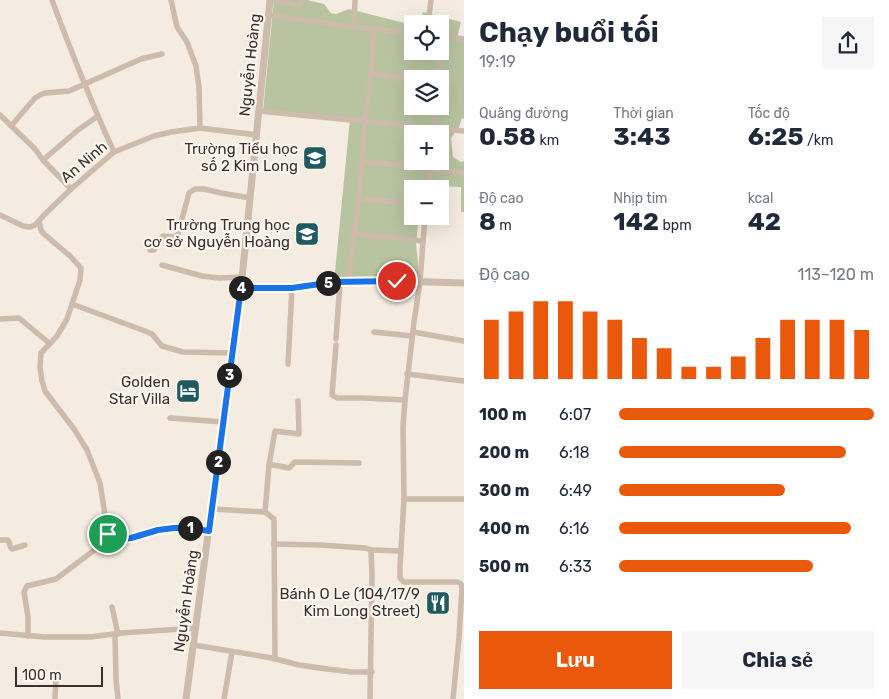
<!DOCTYPE html>
<html lang="vi">
<meta charset="utf-8">
<style>
:root{--surface:#fff;--page:#f6f6f7;--text:#1f2937;--muted:#747a83;--accent:#ea580c}
body{margin:0;font-family:Rubik,sans-serif;background:var(--page);color:var(--text);height:100vh;display:flex;flex-direction:column;font-size:19px;white-space:nowrap}
*{box-sizing:border-box;margin:0}
p{font-size:16px;color:var(--muted)}
.icon{flex:none;width:28px;height:28px;fill:none;stroke:currentColor;stroke-width:2;stroke-linecap:round;stroke-linejoin:round}
.map{position:relative;flex:1;overflow:hidden}
.panel{display:flex;flex-direction:column;background:var(--surface);width:425px}
.panel>*{flex:none}
.fabs{position:absolute;left:404px;top:15px;display:grid;gap:10px}
.fabs a{display:grid;place-items:center;width:45px;height:45px;border-radius:0px;background:var(--surface);box-shadow:0 5px 20px #0002;font-size:25px}
.scale{position:absolute;left:15px;bottom:12px;width:88px;box-sizing:border-box;padding-left:5px;border:2px solid #3b302b;border-top:0;font-size:14px;line-height:18px;white-space:nowrap;color:#3b302b;-webkit-text-stroke:4px #fbf5ee;paint-order:stroke}
.pin{position:absolute;display:grid;place-items:center;width:42px;height:42px;color:#fff;margin:-21px;border:2px solid #fff;border-radius:50%;box-shadow:0 1px 5px #0007}
.km{position:absolute;width:25px;height:25px;margin:-12px;border-radius:50%;background:#222;color:#fff;font-size:14px;line-height:25px;text-align:center}
.round{display:grid;place-items:center;flex:none;width:52px;height:52px;border-radius:0px;background:var(--page)}
.summary{display:flex;align-items:center;justify-content:space-between;height:85px;padding:0 15px}
h1{font-size:28px;font-weight:700;line-height:38px}
.metrics{display:grid;grid-template-columns:repeat(3,1fr);gap:8px;height:85px;padding:5px 15px}
.metrics div{display:grid;align-content:center}
.metrics b{font-size:25px;font-weight:700}
.metrics small{font-size:14px;font-weight:400}
.metrics p{font-size:14px}
.chart{height:140px;padding:10px 15px}
.chart p{display:flex;justify-content:space-between}
.chart svg{width:100%;height:90px;margin-top:5px;stroke:var(--accent);stroke-width:6}
.button{display:flex;gap:10px;margin-top:auto;padding:10px 15px}
.button a{flex:1;height:58px;border-radius:0px;background:var(--accent);color:#fff;font-size:20px;font-weight:700;line-height:58px;text-align:center}
.button a+a{background:var(--page);color:var(--text)}
ul{padding:0 15px;list-style:none;font-size:16px}
li{display:grid;grid-template-columns:80px 60px 1fr;align-items:center;height:38px}
li i{height:12px;border-radius:6px;background:var(--accent)}
main{display:flex;flex:1;min-height:0}
.map>svg:first-child{display:block}
.green{fill:#b8c4a0;fill-rule:evenodd}
.lines{fill:none;stroke-linecap:round;stroke-linejoin:round}
.minor{stroke:#cdbbac;stroke-width:5.5}
.tertiary{stroke:#cdbbac;stroke-width:7}
.route-casing{stroke:#fff;stroke-width:10}
.route{stroke:#1a73e8;stroke-width:6}
.labels{text-anchor:middle;dominant-baseline:central;stroke-width:4.5;stroke-linejoin:round;paint-order:stroke}
.street-label{font-size:15px;fill:#3b302b;stroke:#fbf5ee}
.poi-label{font-size:15px;fill:#3b302b;stroke:#fbf5ee;text-anchor:end}
</style>
<main>
<div class="map">
<svg width="464" height="699" viewBox="0 0 464 699">
<rect width="100%" height="100%" fill="#f4ebe1"/>
<path class="green" d="M 274,0 L 307,0 L 324,4 L 331,13 L 336,14 L 349,9 L 412,25 L 412,51 L 440,51 L 440,24 L 421,24 L 423,12 L 461,22 L 457,38 L 464,41 L 464,119 L 462,118 L 459,127 L 451,138 L 453,157 L 461,162 L 464,161 L 464,212 L 461,212 L 461,187 L 421,185 L 420,189 L 412,189 L 412,216 L 419,216 L 416,244 L 420,282 L 334,282 L 350,119 L 263,111 ZM 412,79 L 440,79 L 440,106 L 412,106 ZM 412,134 L 440,134 L 440,161 L 412,161 Z"/>
<g class="lines">
<g class="minor">
<path d="M 52,0 C 71,51 91,102 114,152"/>
<path d="M 171,0 L 177,27 L 187,42 L 196,66 L 199,87 L 200,128"/>
<path d="M 271,0 L 297,5 L 300,3 L 301,0"/>
<path d="M 269,15 L 354,27 L 412,33"/>
<path d="M 428,24 L 431,0"/>
<path d="M 354,27 L 355,0"/>
<path d="M 441,36 L 464,39"/>
<path d="M 371,74 L 412,79"/>
<path d="M 438,79 L 443,36"/>
<path d="M 259,111 L 464,131"/>
<path d="M 0,115 L 35,149 L 43,160 L 71,189"/>
<path d="M 11,126 L 35,98 L 40,95 L 45,93 L 69,91 L 141,59 L 162,54"/>
<path d="M 433,134 L 436,106"/>
<path d="M 43,160 L 78,130 L 98,116"/>
<path d="M 362,161 L 464,173"/>
<path d="M 428,189 L 431,161"/>
<path d="M 359,198 L 412,204"/>
<path d="M 0,215 L 23,226 L 30,227 L 35,225 L 39,221 L 44,215 L 71,189 L 114,152 L 154,136 L 171,132 L 200,128 L 257,135"/>
<path d="M 425,216 L 420,282 L 414,322 L 405,400 L 403,427 L 404,499 L 400,566 L 400,578 L 404,582 L 458,582 L 461,584 L 462,588 L 459,638 L 453,699"/>
<path d="M 39,221 L 41,230 L 44,234 L 70,256 L 81,268 L 80,280 L 67,319 L 57,336 L 41,353 L 40,367 L 42,381 L 45,391 L 74,429 L 87,450 L 100,483 L 108,534 L 111,540 L 131,538 L 158,530 L 174,528 L 188,528 L 209,531"/>
<path d="M 354,234 L 423,241"/>
<path d="M 150,250 L 154,250 L 163,236 L 175,237 L 178,234 L 189,193 L 195,189 L 204,189 L 221,193 L 250,198"/>
<path d="M 162,265 L 202,276 L 219,278 L 242,277"/>
<path d="M 348,282 L 359,198 L 365,122 L 371,74 L 374,29"/>
<path d="M 72,304 L 145,331 L 152,334 L 162,346 L 183,352 L 232,353"/>
<path d="M 0,319 L 19,318 L 49,343"/>
<path d="M 374,332 L 412,336"/>
<path d="M 413,332 L 464,341"/>
<path d="M 336,339 L 340,282"/>
<path d="M 336,345 L 332,395 L 337,398 L 363,398 L 405,400"/>
<path d="M 288,364 L 292,288"/>
<path d="M 407,374 L 464,381"/>
<path d="M 170,418 L 223,422"/>
<path d="M 269,465 L 275,431 L 299,434 L 298,401"/>
<path d="M 404,499 L 464,499"/>
<path d="M 212,509 L 265,512 L 274,519 L 275,659"/>
<path d="M 265,512 L 269,465 L 273,465 L 289,468 L 295,462 L 359,463"/>
<path d="M 0,540 L 8,540 L 11,548 L 12,549 L 25,545"/>
<path d="M 274,544 L 320,545 L 365,548 L 371,550 L 372,574 L 370,699"/>
<path d="M 371,550 L 401,551"/>
<path d="M 112,607 L 118,634"/>
<path d="M 0,633 L 44,637 L 90,637 L 122,633 L 196,628"/>
<path d="M 115,635 L 116,679 L 118,699"/>
<path d="M 28,636 L 28,617 L 24,592 L 27,586 L 56,579 L 101,545 L 111,540"/>
<path d="M 194,645 L 272,658 L 299,665 L 327,669 L 352,672 L 372,672"/>
<path d="M 55,699 L 56,678"/>
<path d="M 224,699 L 232,652"/>
</g>
<g class="tertiary">
<path d="M 241,288 L 292,288 L 334,282 L 397,281 L 464,283"/>
<path d="M 186,699 L 241,288 L 270,0"/>
</g>
</g>
<g class="lines">
<defs>
<path id="route" d="M 108,534 L 111,540 L 131,538 L 158,530 L 174,528 L 188,528 L 209,531 L 241,288 L 292,288 L 334,282 L 397,281"/>
</defs>
<use href="#route" class="route-casing"/>
<use href="#route" class="route"/>
</g>
<defs>
<symbol id="school-square" viewBox="-11 -11 22 22"><rect x="-9" y="-9" width="18" height="18" rx="4" fill="#1f5a5e" stroke="#fbf5ee"/><path d="M0-5L7-2L0 1L-7-2ZM-4 1L0 2.5L4 1V4Q0 6-4 4Z" fill="#fff"/></symbol>
<symbol id="hotel-square" viewBox="-11 -11 22 22"><rect x="-9" y="-9" width="18" height="18" rx="4" fill="#1f5a5e" stroke="#fbf5ee"/><path d="M-6-4.5h1.5V1H6V5H4.5V3h-9V5H-6ZM-4 0a1.8 1.8 0 1 1 3.6 0ZM.5 0V-2.5h3Q6-2.5 6 0Z" fill="#fff"/></symbol>
<symbol id="restaurant-square" viewBox="-11 -11 22 22"><rect x="-9" y="-9" width="18" height="18" rx="4" fill="#1f5a5e" stroke="#fbf5ee"/><path d="M-5-6h1v4h1v-4h1v4h1v-4h1v5L-1.5 .5V6h-2V.5L-5-1ZM5-6V6H3V1.5H1.5Q1.5-4 5-6Z" fill="#fff"/></symbol>
</defs>
<g fill-rule="evenodd">
<use href="#school-square" x="301" y="144" width="28" height="28"/>
<use href="#school-square" x="293" y="220" width="28" height="28"/>
<use href="#hotel-square" x="174" y="377" width="28" height="28"/>
<use href="#restaurant-square" x="424" y="589" width="28" height="28"/>
</g>
<g class="labels">
<g class="street-label">
<text transform="translate(250 65) rotate(-84)">Nguyễn Hoàng</text>
<text transform="translate(84 162) rotate(-40)">An Ninh</text>
<text transform="translate(186 601) rotate(-82)">Nguyễn Hoàng</text>
</g>
<g class="poi-label">
<text x="298" y="149">Trường Tiểu học<tspan x="298" dy="17">số 2 Kim Long</tspan></text>
<text x="290" y="225">Trường Trung học<tspan x="290" dy="17">cơ sở Nguyễn Hoàng</tspan></text>
<text x="170" y="382">Golden<tspan x="170" dy="17">Star Villa</tspan></text>
<text x="420" y="594">Bánh O Le (104/17/9<tspan x="420" dy="17">Kim Long Street)</tspan></text>
</g>
</g>
</svg>
<div class="fabs">
<a><svg class="icon" aria-label="locate" viewBox="0 0 24 24"><circle cx="12" cy="12" r="6"/><path d="M12 2v4M12 18v4M2 12h4M18 12h4"/></svg></a>
<a><svg class="icon" aria-label="layers" viewBox="0 0 24 24"><path d="M12 4l9 5-9 5-9-5zM3 14l9 5 9-5"/></svg></a>
<a>+</a>
<a>−</a>
</div>
<div class="scale">100 m</div>
<div class="pin" style="left:108px;top:534px;background:#1e9e55"><svg class="icon" aria-label="arrive" viewBox="0 0 24 24"><path d="M6 21V4h12l-3 4 3 4H6"/></svg></div>
<div class="pin" style="left:397px;top:281px;background:#d93025"><svg class="icon" aria-label="check" viewBox="0 0 24 24"><path d="M5 12l5 5 9-10"/></svg></div>
<b class="km" style="left:190px;top:528px">1</b>
<b class="km" style="left:218px;top:462px">2</b>
<b class="km" style="left:229px;top:375px">3</b>
<b class="km" style="left:241px;top:288px">4</b>
<b class="km" style="left:328px;top:283px">5</b>
</div>
<section class="panel">
<div class="summary"><div><h1>Chạy buổi tối</h1><p>19:19</p></div><a class="round"><svg class="icon" aria-label="share" viewBox="0 0 24 24"><path d="M12 15V3M7 8l5-5 5 5M5 13v7h14v-7"/></svg></a></div>
<div class="metrics">
<div><p>Quãng đường</p><b>0.58<small> km</small></b></div>
<div><p>Thời gian</p><b>3:43</b></div>
<div><p>Tốc độ</p><b>6:25<small> /km</small></b></div>
</div>
<div class="metrics">
<div><p>Độ cao</p><b>8<small> m</small></b></div>
<div><p>Nhịp tim</p><b>142<small> bpm</small></b></div>
<div><p>kcal</p><b>42</b></div>
</div>
<div class="chart"><p><span>Độ cao</span>113–120 m</p>
<svg viewBox="0 0 160 44" preserveAspectRatio="none"><path d="M5 44V15M15 44V11M25 44V6M35 44V6M45 44V11M55 44V15M65 44V24M75 44V29M85 44V38M95 44V38M105 44V33M115 44V24M125 44V15M135 44V15M145 44V15M155 44V20"/></svg>
</div>
<ul>
<li><b>100 m</b>6:07<i style="width:100%"></i></li>
<li><b>200 m</b>6:18<i style="width:89%"></i></li>
<li><b>300 m</b>6:49<i style="width:65%"></i></li>
<li><b>400 m</b>6:16<i style="width:91%"></i></li>
<li><b>500 m</b>6:33<i style="width:76%"></i></li>
</ul>
<div class="button"><a>Lưu</a><a>Chia sẻ</a></div>
</section>
</main>
